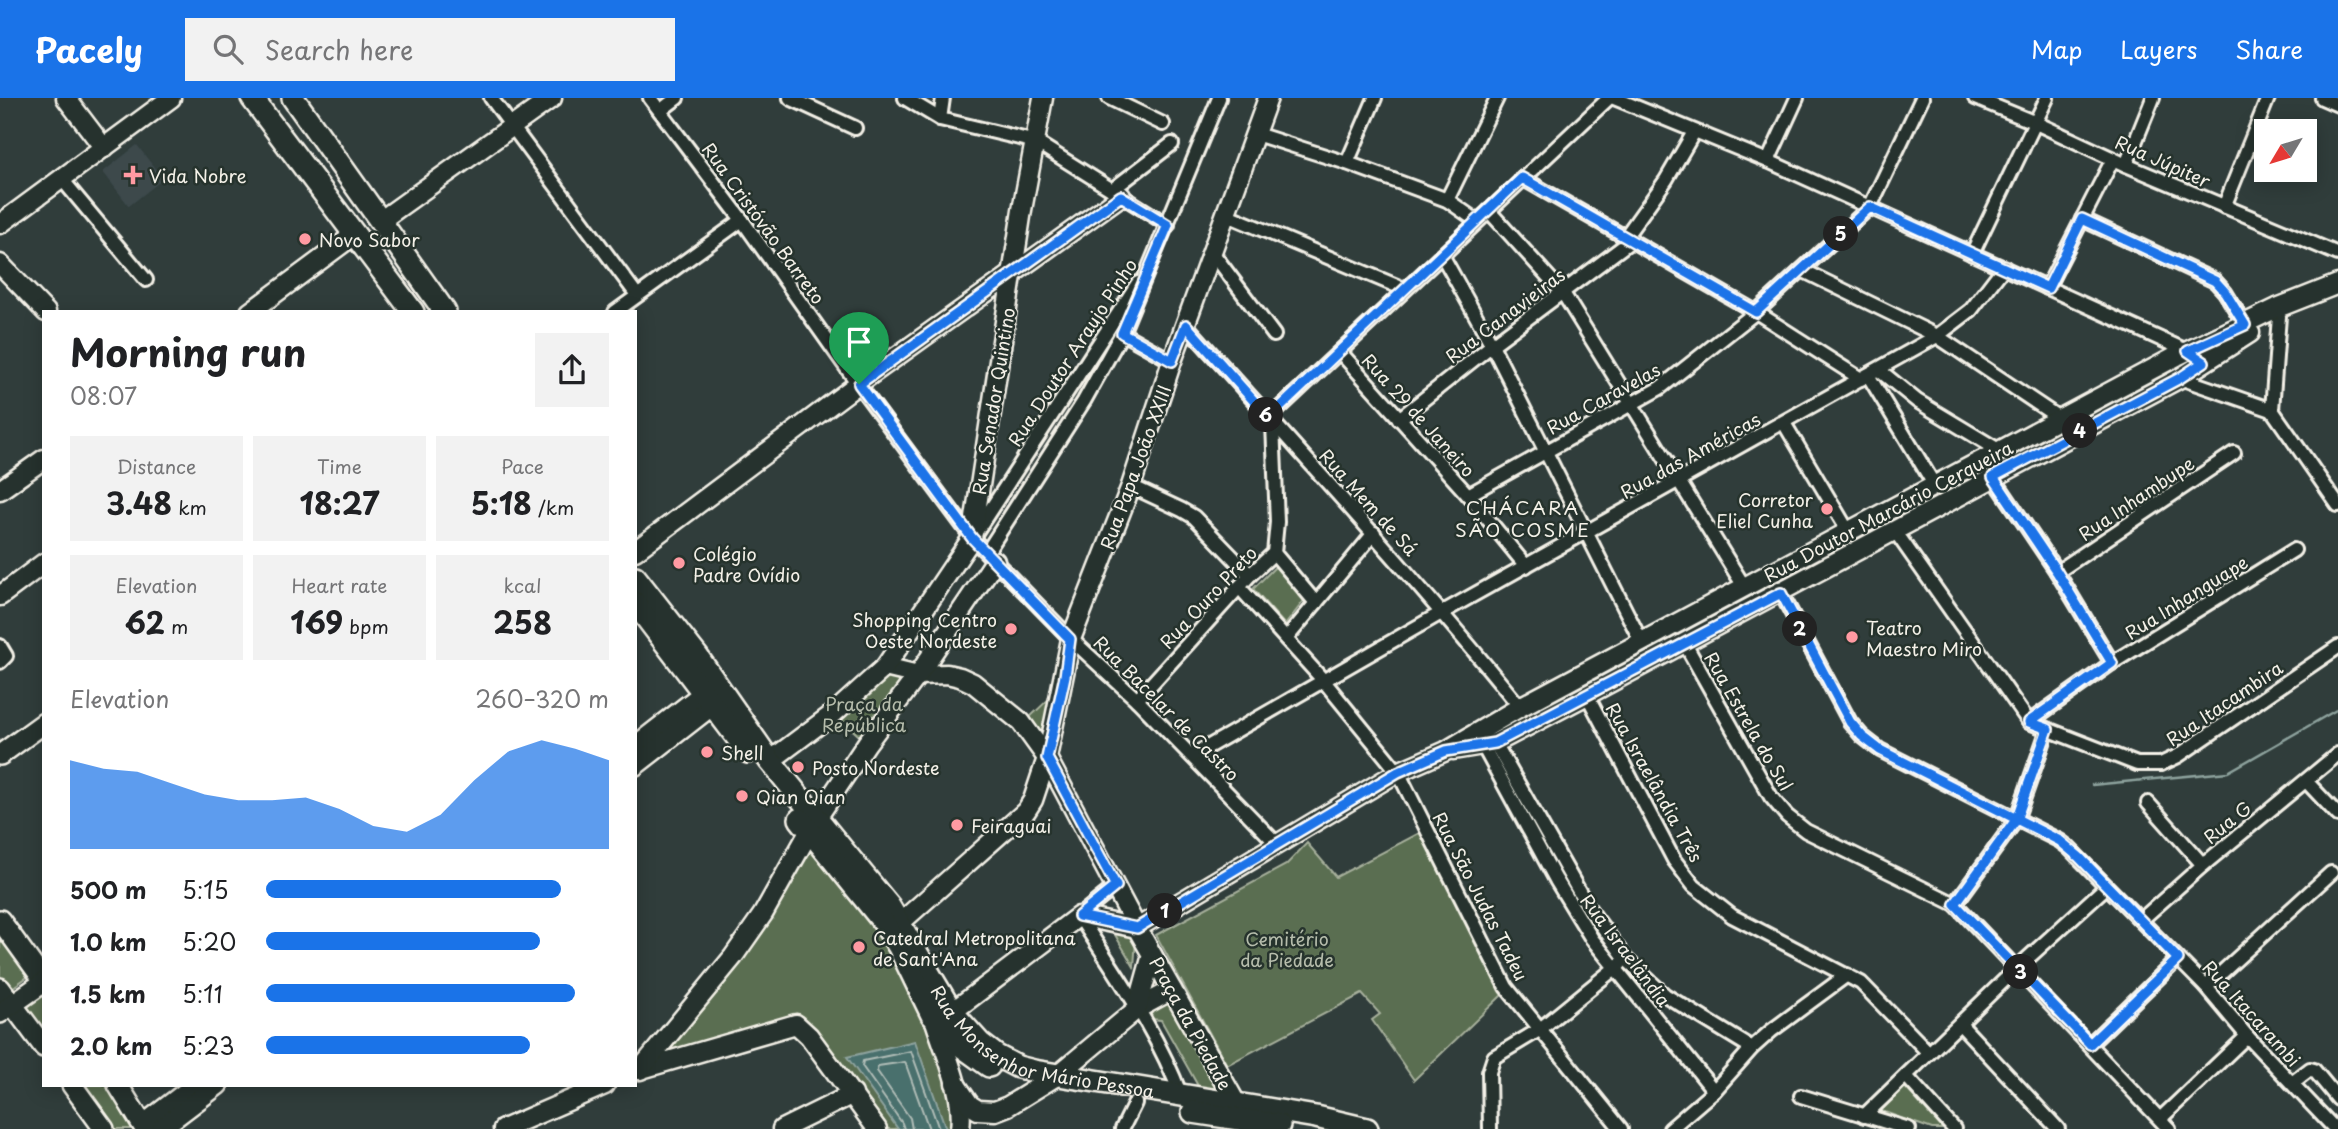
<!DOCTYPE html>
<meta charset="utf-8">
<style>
:root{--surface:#fff;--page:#f2f2f2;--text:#202124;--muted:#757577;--accent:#1a73e8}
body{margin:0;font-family:"Playpen Sans",sans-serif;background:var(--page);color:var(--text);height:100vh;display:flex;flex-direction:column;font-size:26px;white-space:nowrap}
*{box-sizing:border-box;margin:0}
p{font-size:23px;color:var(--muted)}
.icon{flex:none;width:38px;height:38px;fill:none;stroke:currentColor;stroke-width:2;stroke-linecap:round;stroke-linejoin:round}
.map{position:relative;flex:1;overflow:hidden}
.drawer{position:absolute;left:42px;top:212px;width:595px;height:777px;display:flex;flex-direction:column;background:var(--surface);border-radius:0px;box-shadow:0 4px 18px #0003}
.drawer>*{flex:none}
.needle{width:46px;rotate:232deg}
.controls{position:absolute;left:2254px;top:21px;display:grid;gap:14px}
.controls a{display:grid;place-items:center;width:63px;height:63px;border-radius:0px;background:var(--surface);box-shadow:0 4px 18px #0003;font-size:35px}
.pin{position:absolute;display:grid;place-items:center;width:60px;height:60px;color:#fff;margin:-72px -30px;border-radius:50% 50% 50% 0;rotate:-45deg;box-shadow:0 0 7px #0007}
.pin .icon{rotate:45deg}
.km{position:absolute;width:35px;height:35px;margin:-18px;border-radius:50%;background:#222;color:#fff;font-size:19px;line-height:35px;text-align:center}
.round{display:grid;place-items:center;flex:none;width:74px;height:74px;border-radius:0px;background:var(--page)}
.overview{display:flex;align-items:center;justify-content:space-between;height:119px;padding:0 28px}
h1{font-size:38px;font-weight:700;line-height:52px}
.figures{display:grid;grid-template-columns:repeat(3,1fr);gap:10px;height:119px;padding:7px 28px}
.figures div{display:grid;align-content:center;border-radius:0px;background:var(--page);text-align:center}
.figures b{font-size:30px;font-weight:700}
.figures small{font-size:19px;font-weight:400}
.figures p{font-size:19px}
.chart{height:196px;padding:14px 28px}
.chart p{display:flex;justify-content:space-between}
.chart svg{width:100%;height:126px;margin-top:7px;fill:var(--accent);opacity:.7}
ul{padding:0 28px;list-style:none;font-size:23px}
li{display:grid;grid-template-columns:112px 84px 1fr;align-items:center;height:52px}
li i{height:18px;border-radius:9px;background:var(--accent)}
header{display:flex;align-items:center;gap:42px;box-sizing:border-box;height:98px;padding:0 35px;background:var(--accent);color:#fff}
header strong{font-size:33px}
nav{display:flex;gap:38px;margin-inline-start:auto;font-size:24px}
.search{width:490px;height:63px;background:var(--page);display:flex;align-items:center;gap:18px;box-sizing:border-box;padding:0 24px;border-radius:0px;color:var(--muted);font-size:26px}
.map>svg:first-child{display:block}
.built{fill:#3c494c}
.green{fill:#5a6e51;stroke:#a7b09c;stroke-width:2}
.water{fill:#4a6f6d;stroke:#8ea39e;stroke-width:2}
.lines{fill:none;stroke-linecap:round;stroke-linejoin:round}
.shore{stroke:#b0bdb7;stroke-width:2}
.stream{stroke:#8ea39e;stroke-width:2.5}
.street-casing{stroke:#f4f1e8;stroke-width:18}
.secondary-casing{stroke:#f4f1e8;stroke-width:23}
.primary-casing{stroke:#f4f1e8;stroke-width:24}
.highway-casing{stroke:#f4f1e8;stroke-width:26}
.street{stroke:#26332d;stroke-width:12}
.secondary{stroke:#26332d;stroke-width:18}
.primary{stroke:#26332d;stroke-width:19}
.highway{stroke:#26332d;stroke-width:21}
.route-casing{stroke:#fff;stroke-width:14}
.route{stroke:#1a73e8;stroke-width:9}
.poi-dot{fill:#ff9aa2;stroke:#26332d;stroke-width:2.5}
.labels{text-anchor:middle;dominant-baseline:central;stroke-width:5;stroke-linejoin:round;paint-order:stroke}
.street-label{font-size:18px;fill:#f4f1e8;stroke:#26332d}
.poi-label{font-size:18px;fill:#f4f1e8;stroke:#26332d;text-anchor:start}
.park-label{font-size:18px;fill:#b6bdac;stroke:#26332d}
.neighbourhood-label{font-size:19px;letter-spacing:2px;fill:#f4f1e8;stroke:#26332d}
</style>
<header>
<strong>Pacely</strong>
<div class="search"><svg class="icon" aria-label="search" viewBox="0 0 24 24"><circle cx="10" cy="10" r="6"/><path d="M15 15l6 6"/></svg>Search here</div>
<nav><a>Map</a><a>Layers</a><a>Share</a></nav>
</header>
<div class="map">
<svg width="2338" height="1031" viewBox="0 0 2338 1031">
<rect width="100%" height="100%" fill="#303d3b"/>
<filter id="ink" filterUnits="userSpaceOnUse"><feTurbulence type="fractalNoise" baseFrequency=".0143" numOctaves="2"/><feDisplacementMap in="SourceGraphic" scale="14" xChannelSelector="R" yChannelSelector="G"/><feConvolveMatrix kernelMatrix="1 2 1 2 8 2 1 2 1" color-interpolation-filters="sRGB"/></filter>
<g filter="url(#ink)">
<path class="built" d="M 137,47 L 163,81 L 129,108 L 103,74 Z"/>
<g class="green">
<path d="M 1276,468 L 1306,500 L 1285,527 L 1253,491 Z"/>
<path d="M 885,569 L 918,577 L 867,645 L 834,615 Z"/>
<path d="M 1056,594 L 1048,644 L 1028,621 Z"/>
<path d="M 1423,733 L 1503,896 L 1414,982 L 1372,922 L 1380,916 L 1362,896 L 1227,967 L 1156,837 L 1286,767 L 1307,745 L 1336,779 Z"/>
<path d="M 812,744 L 896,849 L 952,986 L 957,1031 L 881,1031 L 801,928 L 640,971 Z"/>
<path d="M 1114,835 L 1136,841 L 1134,869 Z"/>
<path d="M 0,836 L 30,877 L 9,892 L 0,880 Z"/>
<path d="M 44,895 L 44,939 L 23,911 Z"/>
<path d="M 1167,903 L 1192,948 L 1199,948 L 1228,997 L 1202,995 L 1161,922 L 1151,921 L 1147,915 Z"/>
<path d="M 1902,986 L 1943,1031 L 1932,1031 L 1876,1011 Z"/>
<path d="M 79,987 L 111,987 L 137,1031 L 111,1031 Z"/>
</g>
<path class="water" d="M 915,943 L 946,1031 L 898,1031 L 847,959 Z"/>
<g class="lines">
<g class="shore">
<path d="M 904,1031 L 902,1025 L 862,968 L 863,963 L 911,953 L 939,1031"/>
<path d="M 912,1031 L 910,1020 L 877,973 L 878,968 L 905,964 L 929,1031"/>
</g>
<path class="stream" d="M 2092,687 L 2228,674 L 2338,611"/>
<defs>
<g id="street">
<path d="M 491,0 L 637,197"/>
<path d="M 650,0 L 742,122 L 858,286 L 972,440 L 1071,541 L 1137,602 L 1277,746"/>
<path d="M 790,0 L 855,30"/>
<path d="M 905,0 L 940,21 L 1036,44 L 1168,127"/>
<path d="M 1109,0 L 1163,26"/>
<path d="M 1614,0 L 1768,63 L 2189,254"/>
<path d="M 1975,0 L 2036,25 L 2126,67 L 2338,156"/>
<path d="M 2322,0 L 2338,7"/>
<path d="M 660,13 L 677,0"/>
<path d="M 940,21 L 943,0"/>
<path d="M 1256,36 L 1347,65 L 1447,102 L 1477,123"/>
<path d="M 1768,63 L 1797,0"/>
<path d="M 1347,65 L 1375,0"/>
<path d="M 2126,67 L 2153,0"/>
<path d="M 61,80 L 146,182"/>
<path d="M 1522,80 L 1756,214 L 1861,281"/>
<path d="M 1112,92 L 1172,46"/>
<path d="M 1447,102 L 1497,0"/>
<path d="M 2224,109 L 2268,0"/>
<path d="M 1489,113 L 1563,195 L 1745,490"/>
<path d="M 1225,116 L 1404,191"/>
<path d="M 2082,121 L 2215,183 L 2225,194 L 2245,227"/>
<path d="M 1626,138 L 1666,82 L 1694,34"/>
<path d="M 1212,154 L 1274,237"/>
<path d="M 1972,156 L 2047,0"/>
<path d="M 1442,157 L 1492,247 L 1642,545"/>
<path d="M 1802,172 L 1937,238 L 2059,320"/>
<path d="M 2047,190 L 2113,61"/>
<path d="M 615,214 L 742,122"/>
<path d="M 1186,227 C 1299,353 1413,477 1520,609"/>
<path d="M 1122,235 L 1172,263"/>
<path d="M 1340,254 L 1468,397 L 1526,468"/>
<path d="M 1879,272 L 1917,303 L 2000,353"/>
<path d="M 1868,277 L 1935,388"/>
<path d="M 2180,280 L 2272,312 L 2279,218"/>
<path d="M 2272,312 L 2338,407"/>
<path d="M 1269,320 L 1609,0"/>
<path d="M 1399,321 L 1492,247 L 1632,142"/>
<path d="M 1784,325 L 1848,433"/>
<path d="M 1993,379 L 2057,474 L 2112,565"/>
<path d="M 1131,388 L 1182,412 L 1194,419 L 1250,477"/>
<path d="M 1468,397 L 1660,290 L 1756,214 L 1870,109 L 1922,0"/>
<path d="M 1895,433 L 2029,624 L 2137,666 L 2161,666 L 2178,658 L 2338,549"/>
<path d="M 976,434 L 1138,185"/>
<path d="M 987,454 L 1084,303 L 1122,235 L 1219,0"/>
<path d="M 1274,455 L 1316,505"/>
<path d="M 2057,474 L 2234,355"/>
<path d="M 1239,489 L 1323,582 L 1398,674 L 1506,889 L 1621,1031"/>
<path d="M 1781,495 L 1850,624 L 1862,638 L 1880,652 L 2060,743 L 2068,749 L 2206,889 L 2247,938 L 2335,1031"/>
<path d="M 1286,541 L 1374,435"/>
<path d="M 1685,546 L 1771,699 L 1787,718 L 1806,733 L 1955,806 L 2169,1031"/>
<path d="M 0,548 L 6,558 L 0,564"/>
<path d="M 1587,597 L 1674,762 L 1694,788 L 1732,818 L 1861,885 L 1929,955"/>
<path d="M 1137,602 L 1250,477 L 1274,455 L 1277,424 L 1273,326"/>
<path d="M 2029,624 L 2112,565 L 2294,452"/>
<path d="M 1495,645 L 1588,809 L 1626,861 L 1665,897 L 1752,950"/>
<path d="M 1483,648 L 1556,782 L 1592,841 L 1714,993"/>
<path d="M 1192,658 L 1443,514 L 1937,238 L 1971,212 L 2004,169"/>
<path d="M 2306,683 L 2338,717"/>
<path d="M 2148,705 L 2203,767"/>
<path d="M 1116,788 L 1079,818 C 1115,875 1158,934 1181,998"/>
<path d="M 1955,806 L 2016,722 L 2048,631"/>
<path d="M 2141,822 L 2203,767 L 2338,656"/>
<path d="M 2206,889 L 2331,775"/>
<path d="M 1960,926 L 2058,1031"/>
<path d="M 2090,946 L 2178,861"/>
<path d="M 1906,978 L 1954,1031"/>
<path d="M 2292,985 L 2310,971 L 2314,972 L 2338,1001"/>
<path d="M 1801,998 L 1909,1031"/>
<path d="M 1864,1018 L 2017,870 L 2106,789"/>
<path d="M 2160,1021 L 2247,938"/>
<path d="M 1122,1031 L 1135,1005"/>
<path d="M 1490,1031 L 1489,974 L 1494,959 L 1539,932 L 1620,866"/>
<path d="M 1670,1031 L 1714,993 L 1752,950 L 1771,933 L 1847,877"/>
</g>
<g id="secondary">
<path d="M 66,0 L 104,50"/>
<path d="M 380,123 L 552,0"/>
<path d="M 0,126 L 171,0"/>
<path d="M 0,166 L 46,214"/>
<path d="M 250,214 L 354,137"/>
<path d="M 0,392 L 44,361"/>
<path d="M 635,453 L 858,286 L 1121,98"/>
<path d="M 0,498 L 44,465"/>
<path d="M 885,569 L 918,577 L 947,576 L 960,579 L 973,585 L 1021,624 L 1047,660 L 1137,830 L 1236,1005"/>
<path d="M 635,648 L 703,595"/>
<path d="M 1453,652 L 1495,645 L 1587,597 L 2180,280 L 2250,235"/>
<path d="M 770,663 L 834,615 L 885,569 L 972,440 L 1022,112 L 1043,0"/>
<path d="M 635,668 L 712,608"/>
<path d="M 900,825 L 1026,713 L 1033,702 L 1047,660 L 1071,541 L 1131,388 L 1172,263 L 1268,0"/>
<path d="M 1137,911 L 1172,892"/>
<path d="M 952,914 L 1079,818 L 1137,830 L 1398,674 L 1446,653 L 1520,609 L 2177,258 L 2277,210 L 2338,186"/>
<path d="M 934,920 C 944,953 965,995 960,1031"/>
<path d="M 638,972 L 796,926 L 809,938 L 877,1031"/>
<path d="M 640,972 L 733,859 L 763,816 L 817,720 L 867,645 L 918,577 L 995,463"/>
<path d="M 955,985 L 970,1007 L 978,1012 L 995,1013 L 1008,1008 L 1058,977 L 1137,911 L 1152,857"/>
<path d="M 144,1026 L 195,987"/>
<path d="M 160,1031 L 218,987"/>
<path d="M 503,1031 L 605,987"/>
<path d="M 782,1031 L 853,996"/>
</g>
<g id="primary">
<path d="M 0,657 L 44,625"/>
<path d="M 0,822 L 44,883"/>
<path d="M 0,890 L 44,949"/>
<path d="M 0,915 L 44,884"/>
<path d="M 72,987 L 104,1031"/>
<path d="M 118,987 L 145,1031"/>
</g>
<g id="highway">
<path d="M 252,0 L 413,214"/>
<path d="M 293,0 L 445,214"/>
<path id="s1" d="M 635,479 L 697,558 L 770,663 L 889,808 L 952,914 L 980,945 L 997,958 L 1018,969 L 1034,973 L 1316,1019 L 1367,1031"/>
<path d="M 635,505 L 748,654"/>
<path d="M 800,721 L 884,825 L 899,849 L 932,917 L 964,950 L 989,968"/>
<path d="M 1193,1014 L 1279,1027"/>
</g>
</defs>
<use href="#street" class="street-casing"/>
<use href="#secondary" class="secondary-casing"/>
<use href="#primary" class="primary-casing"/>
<use href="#highway" class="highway-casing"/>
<use href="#street" class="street"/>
<use href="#secondary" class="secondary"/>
<use href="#primary" class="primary"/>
<use href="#highway" class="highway"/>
</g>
</g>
<g class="lines" filter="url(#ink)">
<defs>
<path id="route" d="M 859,286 L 972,440 L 1070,541 L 1065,578 L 1047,660 L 1116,788 L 1079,818 L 1137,830 L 1398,674 L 1446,653 L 1495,645 L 1781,495 L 1850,624 L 1862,638 L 1880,652 L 2060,743 L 2079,759 L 2178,861 L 2090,946 L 1955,806 L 2016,722 L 2048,631 L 2029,624 L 2112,565 L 2057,474 L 1993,379 L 2180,280 L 2204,264 L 2188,253 L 2245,227 L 2225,194 L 2215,183 L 2082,121 L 2048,190 L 1870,109 L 1756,214 L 1522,80 L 1269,320 L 1186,227 L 1172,263 L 1122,235 L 1168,127 L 1121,98 L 859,286"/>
</defs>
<use href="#route" class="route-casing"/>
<use href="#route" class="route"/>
</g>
<g class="poi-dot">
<path d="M129.5 66.5h7v7h7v7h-7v7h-7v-7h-7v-7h7z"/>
<circle cx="305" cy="141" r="7"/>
<circle cx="1827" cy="411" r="7"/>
<circle cx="679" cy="465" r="7"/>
<circle cx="1011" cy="531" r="7"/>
<circle cx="1852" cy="539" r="7"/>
<circle cx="707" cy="654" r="7"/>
<circle cx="798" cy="669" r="7"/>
<circle cx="742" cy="698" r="7"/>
<circle cx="957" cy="727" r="7"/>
<circle cx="859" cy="849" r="7"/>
</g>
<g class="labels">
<g class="street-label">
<text transform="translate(2163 63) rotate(24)">Rua Júpiter</text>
<text transform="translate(764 125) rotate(54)">Rua Cristóvão Barreto</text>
<text transform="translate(1505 217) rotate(-37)">Rua Canavieiras</text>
<text transform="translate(1072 254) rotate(-57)">Rua Doutor Araujo Pinho</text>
<text transform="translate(1603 300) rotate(-29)">Rua Caravelas</text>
<text transform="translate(993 303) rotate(-81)">Rua Senador Quintino</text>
<text transform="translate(1419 317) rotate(48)">Rua 29 de Janeiro</text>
<text transform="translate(1690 357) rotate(-29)">Rua das Américas</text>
<text transform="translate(1135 369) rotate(-70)">Rua Papa João XXIII</text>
<text transform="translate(2136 400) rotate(-34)">Rua Inhambupe</text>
<text transform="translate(1369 404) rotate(48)">Rua Mem de Sá</text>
<text transform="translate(1888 413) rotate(-28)">Rua Doutor Marcário Cerqueira</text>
<text transform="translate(1208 499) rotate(-47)">Rua Ouro Preto</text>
<text transform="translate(2186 499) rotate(-32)">Rua Inhanguape</text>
<text transform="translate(2224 605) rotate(-34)">Rua Itacambira</text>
<text transform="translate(1167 610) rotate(45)">Rua Bacelar de Castro</text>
<text transform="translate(1749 623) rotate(60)">Rua Estrela do Sul</text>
<text transform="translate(1655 684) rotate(61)">Rua Israelândia Três</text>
<text transform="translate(2227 724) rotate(-39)">Rua G</text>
<text transform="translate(1481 798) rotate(63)">Rua São Judas Tadeu</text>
<text transform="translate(1626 852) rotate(53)">Rua Israelândia</text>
<text transform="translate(2252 915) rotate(48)">Rua Itacarambi</text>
<text transform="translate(1191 925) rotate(61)">Praça da Piedade</text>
<text stroke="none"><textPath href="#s1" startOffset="637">Rua Monsenhor Mário Pessoa</textPath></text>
</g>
<g class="poi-label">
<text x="149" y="77">Vida Nobre</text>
<text x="319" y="141">Novo Sabor</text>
<text x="1813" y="401" text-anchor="end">Corretor<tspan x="1813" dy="21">Eliel Cunha</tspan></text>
<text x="693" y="455">Colégio<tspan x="693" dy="21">Padre Ovídio</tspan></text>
<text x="997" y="521" text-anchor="end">Shopping Centro<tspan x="997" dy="21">Oeste Nordeste</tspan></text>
<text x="1866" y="529">Teatro<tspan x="1866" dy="21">Maestro Miro</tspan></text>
<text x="721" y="654">Shell</text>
<text x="812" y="669">Posto Nordeste</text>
<text x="756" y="698">Qian Qian</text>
<text x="971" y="727">Feiraguai</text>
<text x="873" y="839">Catedral Metropolitana<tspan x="873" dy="21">de Sant'Ana</tspan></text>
</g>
<g class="park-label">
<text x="864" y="605">Praça da<tspan x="864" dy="21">República</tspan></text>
<text x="1287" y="840">Cemitério<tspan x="1287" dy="21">da Piedade</tspan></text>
</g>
<g class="neighbourhood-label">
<text x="1523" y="409">CHÁCARA<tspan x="1523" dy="22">SÃO COSME</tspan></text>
</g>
</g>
</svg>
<div class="controls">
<a><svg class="needle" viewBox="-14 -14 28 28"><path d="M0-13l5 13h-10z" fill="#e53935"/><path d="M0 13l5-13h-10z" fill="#757577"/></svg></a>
</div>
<div class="pin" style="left:859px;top:286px;background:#1e9e55"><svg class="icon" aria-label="arrive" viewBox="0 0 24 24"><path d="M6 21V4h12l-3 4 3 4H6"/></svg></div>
<b class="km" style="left:1165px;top:813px">1</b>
<b class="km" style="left:1800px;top:531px">2</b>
<b class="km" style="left:2021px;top:874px">3</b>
<b class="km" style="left:2080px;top:333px">4</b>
<b class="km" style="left:1841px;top:136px">5</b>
<b class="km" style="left:1266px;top:317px">6</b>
<section class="drawer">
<div class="overview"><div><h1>Morning run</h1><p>08:07</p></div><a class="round"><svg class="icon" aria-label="share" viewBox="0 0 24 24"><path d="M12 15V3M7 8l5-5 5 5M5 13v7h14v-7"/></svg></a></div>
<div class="figures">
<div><p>Distance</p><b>3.48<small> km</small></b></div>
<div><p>Time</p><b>18:27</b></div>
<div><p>Pace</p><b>5:18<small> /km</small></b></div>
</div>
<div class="figures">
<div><p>Elevation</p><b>62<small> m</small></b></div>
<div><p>Heart rate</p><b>169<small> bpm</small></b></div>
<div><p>kcal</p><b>258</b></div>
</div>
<div class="chart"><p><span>Elevation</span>260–320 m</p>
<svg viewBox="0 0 160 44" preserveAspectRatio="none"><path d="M0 44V13L10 16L20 17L30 21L40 25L50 27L60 27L70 26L80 30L90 36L100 38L110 32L120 20L130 10L140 6L150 9L160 13V44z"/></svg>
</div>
<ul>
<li><b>500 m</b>5:15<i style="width:86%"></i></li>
<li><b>1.0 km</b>5:20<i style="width:80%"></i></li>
<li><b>1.5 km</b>5:11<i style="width:90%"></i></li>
<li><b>2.0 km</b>5:23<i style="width:77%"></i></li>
</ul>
</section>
</div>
